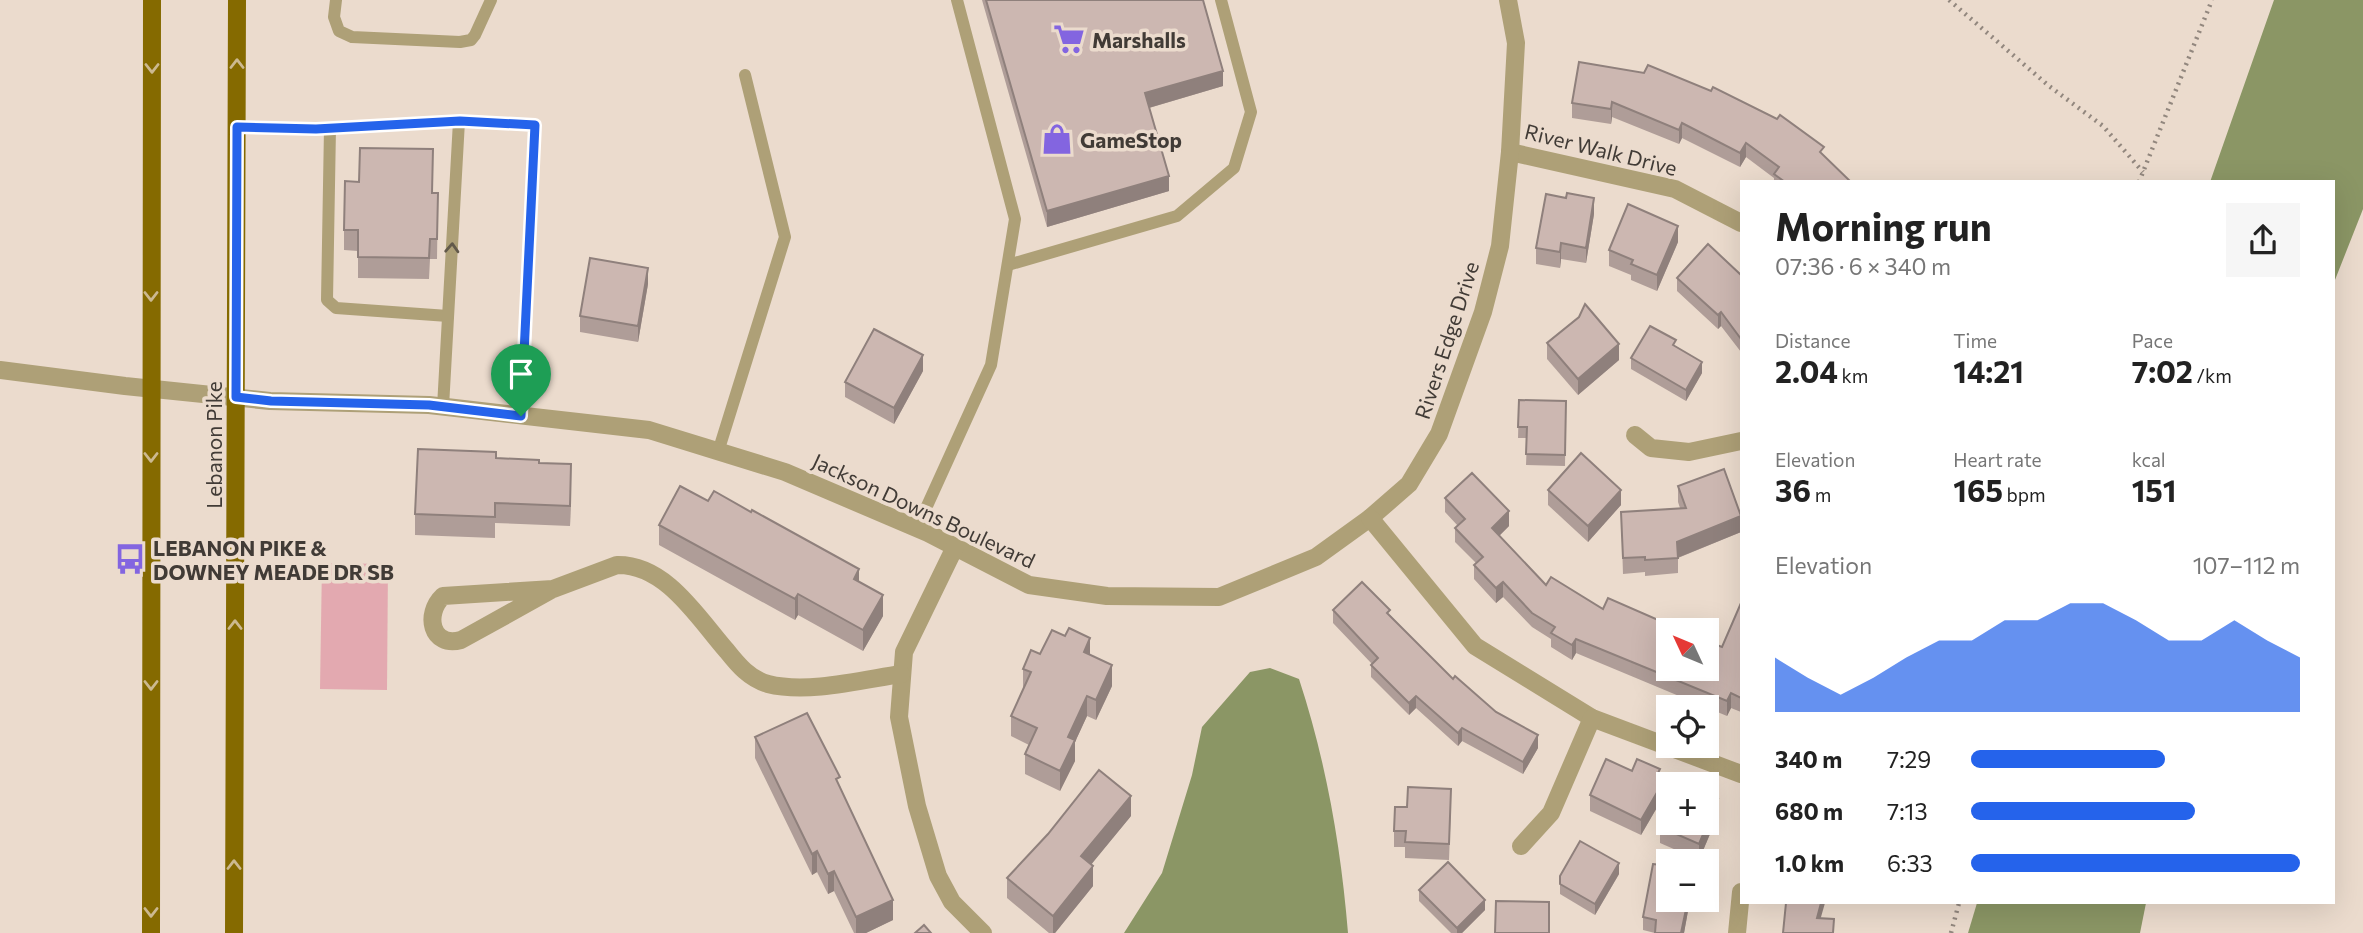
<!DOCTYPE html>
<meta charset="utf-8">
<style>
:root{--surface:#fff;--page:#f6f6f6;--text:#222;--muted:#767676;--accent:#2563eb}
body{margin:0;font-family:Commissioner,sans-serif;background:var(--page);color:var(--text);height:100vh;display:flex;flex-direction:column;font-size:26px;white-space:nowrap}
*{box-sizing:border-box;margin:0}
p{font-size:23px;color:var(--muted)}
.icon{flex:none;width:38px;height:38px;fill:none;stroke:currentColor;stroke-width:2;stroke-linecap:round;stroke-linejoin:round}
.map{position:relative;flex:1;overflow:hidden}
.drawer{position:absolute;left:1740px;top:180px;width:595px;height:724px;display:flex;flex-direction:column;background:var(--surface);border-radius:0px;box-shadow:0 7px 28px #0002}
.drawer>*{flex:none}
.needle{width:46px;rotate:314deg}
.controls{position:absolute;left:1656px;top:618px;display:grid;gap:14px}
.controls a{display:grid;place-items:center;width:63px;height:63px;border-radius:0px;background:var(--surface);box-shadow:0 7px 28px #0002;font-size:35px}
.pin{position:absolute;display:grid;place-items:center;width:60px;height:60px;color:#fff;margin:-72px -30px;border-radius:50% 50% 50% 0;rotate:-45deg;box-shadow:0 0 7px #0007}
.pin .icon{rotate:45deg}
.round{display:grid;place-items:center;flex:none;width:74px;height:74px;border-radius:0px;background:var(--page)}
.overview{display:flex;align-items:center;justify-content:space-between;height:119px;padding:0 35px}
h1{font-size:38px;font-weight:700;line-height:52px}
.stats{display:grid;grid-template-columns:repeat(3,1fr);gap:10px;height:119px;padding:7px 35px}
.stats div{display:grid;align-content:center}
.stats b{font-size:30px;font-weight:700}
.stats small{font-size:19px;font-weight:400}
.stats p{font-size:19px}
.chart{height:196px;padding:14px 35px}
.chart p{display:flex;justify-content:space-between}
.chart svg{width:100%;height:126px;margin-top:7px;fill:var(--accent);opacity:.7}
ul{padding:0 35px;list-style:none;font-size:23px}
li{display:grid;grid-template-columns:112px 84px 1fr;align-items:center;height:52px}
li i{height:18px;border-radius:9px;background:var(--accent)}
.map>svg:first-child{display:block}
.green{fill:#e3a9b0}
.water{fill:#8b9665}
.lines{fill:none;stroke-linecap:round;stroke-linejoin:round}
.path{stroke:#92877e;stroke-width:4.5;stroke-dasharray:2 5;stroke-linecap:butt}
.lane{stroke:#aea077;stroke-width:12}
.street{stroke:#aea077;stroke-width:18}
.primary{stroke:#856a00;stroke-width:18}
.wall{fill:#af9d98}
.shaded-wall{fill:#8f807c}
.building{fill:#ccb7b1;stroke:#8f807c;stroke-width:2}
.oneway{stroke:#ccb990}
.oneway2{stroke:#62594a}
.route-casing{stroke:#fff;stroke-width:14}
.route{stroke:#2563eb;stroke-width:9}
.labels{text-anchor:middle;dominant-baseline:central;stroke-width:7;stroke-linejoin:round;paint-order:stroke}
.poi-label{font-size:21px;font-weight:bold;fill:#413b36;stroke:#ebdbcd;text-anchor:start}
.street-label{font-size:21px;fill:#413b36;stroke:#ebdbcd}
</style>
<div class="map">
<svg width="2363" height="933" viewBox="0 0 2363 933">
<rect width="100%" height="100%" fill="#ebdbcd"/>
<path class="green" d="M 322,563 L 388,564 L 387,690 L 320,689 Z"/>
<g class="water">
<path d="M 2274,0 L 2363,0 L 2363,209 L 2333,285 L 2333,182 L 2210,182 Z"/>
<path d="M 1270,668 L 1299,679 C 1326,761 1341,847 1348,933 L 1124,933 L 1162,873 L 1192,775 L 1202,727 L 1250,672 Z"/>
<path d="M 1977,903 L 2146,903 L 2140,933 L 1968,933 Z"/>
</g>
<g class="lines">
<g class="path">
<path d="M 1949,0 L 2049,86 L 2103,126 L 2143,172"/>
<path d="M 2139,182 L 2212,0"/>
<path d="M 1951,933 L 1959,903"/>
</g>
<g class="lane">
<path d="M 336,0 L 334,17 L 339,31 L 352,37 L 460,42 L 471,40 L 475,35 L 491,0"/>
<path d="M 237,127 L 316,129 L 459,121 L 535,125 L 521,416"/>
<path d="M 330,128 L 327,300 L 336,308 L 448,316"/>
<path d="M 1008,265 L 1177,216 L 1234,168 L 1251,112 L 1221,0"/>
<path d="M 443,407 L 459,121"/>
<path d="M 718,452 L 785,237 L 745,75"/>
<path d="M 917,528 L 991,365 L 1015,219 L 957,0"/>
</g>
<g class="street">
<path d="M 1510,152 L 1675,189 L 1741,223"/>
<path d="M 0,370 L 125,386 L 270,401 L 429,405 L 649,430 L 785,472 L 928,533 L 1029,585 L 1107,596 L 1219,597 L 1316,557 L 1370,518 L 1409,484 L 1439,434 L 1483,312 L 1500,246 L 1510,152 L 1516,43 L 1508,0"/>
<path d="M 1635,435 L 1651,448 L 1689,452 L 1741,441"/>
<path d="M 1370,518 L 1475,646 L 1592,718 L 1741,774"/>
<path d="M 955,547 L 904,652 L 899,717 L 917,806 L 938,876 L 952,902 L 983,933"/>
<path d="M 553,589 L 461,640 C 431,648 424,614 443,596 L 553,589 L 617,565 C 666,564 698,618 727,651 C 738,665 750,679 768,684 C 807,694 862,680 901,674"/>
<path d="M 1521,846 L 1551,813 L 1592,718"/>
<path d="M 1737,933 L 1741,892"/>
</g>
<g class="primary">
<path d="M 151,933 L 152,0"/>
<path d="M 234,933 L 237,0"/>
</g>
</g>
<g class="wall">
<path d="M 982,0 L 1203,0 L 1223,86 L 1149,108 L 1169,191 L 1047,227 Z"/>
<path d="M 1579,62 L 1824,155 L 1851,182 L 1774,182 L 1774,178 L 1746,157 L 1740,167 L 1682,138 L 1679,144 L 1612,117 L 1611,124 L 1572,118 L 1572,103 Z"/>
<path d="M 432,193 L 438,193 L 437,259 L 430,259 L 429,279 L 358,278 L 358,251 L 344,250 L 344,230 Z"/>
<path d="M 1594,214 L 1586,263 L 1561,259 L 1560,268 L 1536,264 L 1536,248 Z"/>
<path d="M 1678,242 L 1657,291 L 1631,280 L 1631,275 L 1609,266 L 1609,250 Z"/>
<path d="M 1741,275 L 1741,352 L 1721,326 L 1718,329 L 1677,291 L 1677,278 Z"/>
<path d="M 648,284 L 638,342 L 580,332 L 580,316 Z"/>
<path d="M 1547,343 L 1619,360 L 1578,395 L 1547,359 Z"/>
<path d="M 1676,346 L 1702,373 L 1686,401 L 1631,369 L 1631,358 Z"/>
<path d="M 923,371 L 894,424 L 845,397 L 845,382 Z"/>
<path d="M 1519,400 L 1566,401 L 1565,466 L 1526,465 L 1527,438 L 1518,438 Z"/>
<path d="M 496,458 L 539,463 L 571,485 L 570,526 L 495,523 L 495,538 L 415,535 L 415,514 Z"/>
<path d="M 1678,486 L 1741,532 L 1678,558 L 1678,573 L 1645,576 L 1645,572 L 1623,574 L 1621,512 L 1680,508 L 1678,502 Z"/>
<path d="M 1548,490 L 1621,505 L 1588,542 L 1548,505 Z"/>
<path d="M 1445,498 L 1509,526 L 1499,536 L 1546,585 L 1603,609 L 1722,647 L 1741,603 L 1741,712 L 1731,708 L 1727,716 L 1576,653 L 1572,660 L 1551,647 L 1551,639 L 1532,627 L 1503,597 L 1496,603 L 1474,579 L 1474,565 L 1476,563 L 1455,542 L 1455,528 L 1458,526 L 1445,512 Z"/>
<path d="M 659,525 L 859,583 L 883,616 L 863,651 L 798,615 L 795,620 L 659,545 Z"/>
<path d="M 1333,610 L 1390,615 L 1453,679 L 1538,748 L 1523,774 L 1462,741 L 1458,746 L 1416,708 L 1409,715 L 1371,677 L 1371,665 L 1372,664 L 1333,623 Z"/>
<path d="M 1040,654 L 1090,655 L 1112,686 L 1096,720 L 1087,716 L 1075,742 L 1075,761 L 1060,791 L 1025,774 L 1025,754 L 1029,745 L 1011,736 L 1011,716 L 1023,689 L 1023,669 Z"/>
<path d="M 755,737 L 840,786 L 893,920 L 866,933 L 854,933 L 834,891 L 828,894 L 817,872 L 812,875 L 755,758 Z"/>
<path d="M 1632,771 L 1660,774 L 1666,792 L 1641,835 L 1590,811 L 1590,795 Z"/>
<path d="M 1451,805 L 1449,860 L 1405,858 L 1405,847 L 1394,847 L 1394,831 L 1407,807 Z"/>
<path d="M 1718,815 L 1699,860 L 1660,843 L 1660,827 Z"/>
<path d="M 1131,816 L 1091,864 L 1093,886 L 1055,933 L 1049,933 L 1007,898 L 1007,878 Z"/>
<path d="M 1619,874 L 1595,915 L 1560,894 L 1560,876 Z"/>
<path d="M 1419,890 L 1485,910 L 1462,933 L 1451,933 L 1419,901 Z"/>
<path d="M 1668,900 L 1696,900 L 1693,912 L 1688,911 L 1684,933 L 1655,933 L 1643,930 L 1643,917 Z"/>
</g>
<g class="shaded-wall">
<path d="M 1223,71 L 1223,86 L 1145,109 L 1145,93 Z"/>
<path d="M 1612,102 L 1612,117 L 1611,124 L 1611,109 Z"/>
<path d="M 1682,123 L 1682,138 L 1679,144 L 1679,130 Z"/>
<path d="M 1746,143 L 1746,157 L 1740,167 L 1740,153 Z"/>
<path d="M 1169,176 L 1169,191 L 1047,227 L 1047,211 Z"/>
<path d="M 1594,198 L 1594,214 L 1586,263 L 1586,248 Z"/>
<path d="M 1678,226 L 1678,242 L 1657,291 L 1657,275 Z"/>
<path d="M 1561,243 L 1561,259 L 1560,268 L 1560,252 Z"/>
<path d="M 648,268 L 648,284 L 638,342 L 638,326 Z"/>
<path d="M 1721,312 L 1721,326 L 1718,329 L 1718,315 Z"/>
<path d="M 1619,344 L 1619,360 L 1578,395 L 1578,379 Z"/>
<path d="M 923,355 L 923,371 L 894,424 L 894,408 Z"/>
<path d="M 1702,362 L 1702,373 L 1686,401 L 1686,390 Z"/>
<path d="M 571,464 L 571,485 L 570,526 L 570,506 Z"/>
<path d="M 1621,490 L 1621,505 L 1588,542 L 1588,526 Z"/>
<path d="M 1509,511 L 1509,526 L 1492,543 L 1492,528 Z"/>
<path d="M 1741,516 L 1741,532 L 1677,558 L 1677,542 Z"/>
<path d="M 859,569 L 859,590 L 854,579 Z"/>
<path d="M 1503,582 L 1503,597 L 1496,603 L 1496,588 Z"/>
<path d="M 798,594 L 798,615 L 795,620 L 795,599 Z"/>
<path d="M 883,595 L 883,616 L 863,651 L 863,630 Z"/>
<path d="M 1090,638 L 1090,659 L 1084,652 Z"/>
<path d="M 1576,639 L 1576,653 L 1572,660 L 1572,645 Z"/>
<path d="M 1112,665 L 1112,686 L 1096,720 L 1096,700 Z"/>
<path d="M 1731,693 L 1731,708 L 1727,716 L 1727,701 Z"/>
<path d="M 1087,696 L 1087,716 L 1075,742 L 1075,761 L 1060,791 L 1060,771 L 1068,737 Z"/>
<path d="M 1416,696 L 1416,708 L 1409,715 L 1409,703 Z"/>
<path d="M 1462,728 L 1462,741 L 1458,746 L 1458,733 Z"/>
<path d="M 1538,735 L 1538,748 L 1523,774 L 1523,762 Z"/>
<path d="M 1666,777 L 1666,792 L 1641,835 L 1641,820 Z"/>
<path d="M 1131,796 L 1131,816 L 1081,877 L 1081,856 Z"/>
<path d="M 1718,799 L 1718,815 L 1699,860 L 1699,844 Z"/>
<path d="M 817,851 L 817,872 L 812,875 L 812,854 Z"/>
<path d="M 1619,863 L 1619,874 L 1595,915 L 1595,904 Z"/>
<path d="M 1093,866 L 1093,886 L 1055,933 L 1053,933 L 1053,916 Z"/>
<path d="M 834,871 L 834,891 L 828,894 L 828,874 Z"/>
<path d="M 893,900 L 893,920 L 866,933 L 856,933 L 856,917 Z"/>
<path d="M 1485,900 L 1485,910 L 1462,933 L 1457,933 L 1457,928 Z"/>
<path d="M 1688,900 L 1688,911 L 1684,933 L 1681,933 Z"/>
<path d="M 1821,903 L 1825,903 L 1817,931 L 1817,918 Z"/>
</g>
<g class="building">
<path d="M 986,0 L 1203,0 L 1223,71 L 1145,93 L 1169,176 L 1047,211 Z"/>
<path d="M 1579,62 L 1644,73 L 1648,65 L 1711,91 L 1713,87 L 1777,119 L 1780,115 L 1824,147 L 1820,152 L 1851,182 L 1785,182 L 1774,174 L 1779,167 L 1746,143 L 1740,153 L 1682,123 L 1679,130 L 1612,102 L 1611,109 L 1572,103 Z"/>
<path d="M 360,148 L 433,149 L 432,193 L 438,193 L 437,239 L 430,239 L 429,258 L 358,257 L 358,230 L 344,230 L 345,181 L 359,182 Z"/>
<path d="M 1567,193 L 1594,198 L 1586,248 L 1561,243 L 1560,252 L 1536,248 L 1546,194 L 1566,198 Z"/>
<path d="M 1628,204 L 1678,226 L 1657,275 L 1631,264 L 1633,260 L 1609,250 Z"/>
<path d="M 1708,244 L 1741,275 L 1741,339 L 1721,312 L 1718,315 L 1677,278 Z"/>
<path d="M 590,258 L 648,268 L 638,326 L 580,316 Z"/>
<path d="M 1585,304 L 1619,344 L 1578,379 L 1547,343 L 1579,317 Z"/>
<path d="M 1650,326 L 1676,340 L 1673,345 L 1702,362 L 1686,390 L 1631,358 Z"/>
<path d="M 874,329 L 923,355 L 894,408 L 845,382 Z"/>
<path d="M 1519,400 L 1566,401 L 1565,455 L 1526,454 L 1527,427 L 1518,427 Z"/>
<path d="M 418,449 L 496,452 L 496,458 L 539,460 L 539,463 L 571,464 L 570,506 L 495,503 L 495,517 L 415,514 Z"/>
<path d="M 1581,453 L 1621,490 L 1588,526 L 1548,490 Z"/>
<path d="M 1724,469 L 1741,516 L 1677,542 L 1678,558 L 1645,560 L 1645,557 L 1623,558 L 1621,512 L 1686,508 L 1678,486 Z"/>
<path d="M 1472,473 L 1509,511 L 1492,528 L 1546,585 L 1551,577 L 1603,609 L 1608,598 L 1681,630 L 1668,630 L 1668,668 L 1706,668 L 1706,641 L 1722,647 L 1741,603 L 1741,698 L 1731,693 L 1727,701 L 1576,639 L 1572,645 L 1551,633 L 1555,627 L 1532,613 L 1503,582 L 1496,588 L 1474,565 L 1483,557 L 1455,528 L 1465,519 L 1445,498 Z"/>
<path d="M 680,486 L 708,501 L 714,491 L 751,512 L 752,510 L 859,569 L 854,579 L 883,595 L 863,630 L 798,594 L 795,599 L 659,525 Z"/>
<path d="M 1362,582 L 1390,610 L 1387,613 L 1453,679 L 1455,676 L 1496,712 L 1538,735 L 1523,762 L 1462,728 L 1458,733 L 1416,696 L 1409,703 L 1371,665 L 1378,658 L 1333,610 Z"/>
<path d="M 1069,628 L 1090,638 L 1084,652 L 1112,665 L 1096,700 L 1087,696 L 1068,737 L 1075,740 L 1060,771 L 1025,754 L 1037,728 L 1011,716 L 1031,672 L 1023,669 L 1031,650 L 1040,654 L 1052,630 L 1065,636 Z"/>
<path d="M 807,713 L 840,777 L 836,779 L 893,900 L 856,917 L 834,871 L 828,874 L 817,851 L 812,854 L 755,737 Z"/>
<path d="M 1606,759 L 1632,771 L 1637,759 L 1660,769 L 1658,773 L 1666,777 L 1641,820 L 1590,795 Z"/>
<path d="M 1099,770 L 1131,796 L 1081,856 L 1093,866 L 1053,916 L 1007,878 L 1048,834 Z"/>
<path d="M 1669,778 L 1683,784 L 1668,784 Z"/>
<path d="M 1668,785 L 1668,822 L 1706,822 L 1706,794 L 1718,799 L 1699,844 L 1660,827 Z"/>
<path d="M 1408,787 L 1451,789 L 1449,844 L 1405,842 L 1406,831 L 1394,831 L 1395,807 L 1407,807 Z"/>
<path d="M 1580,841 L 1619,863 L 1595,904 L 1560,884 L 1560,876 Z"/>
<path d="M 1448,862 L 1485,900 L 1457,928 L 1419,890 Z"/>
<path d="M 1653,864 L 1668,866 L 1668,900 L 1688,900 L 1681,933 L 1655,933 L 1656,920 L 1643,917 Z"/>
<path d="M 1496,901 L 1549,902 L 1549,933 L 1495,933 Z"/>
<path d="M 1786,903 L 1821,903 L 1817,918 L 1834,919 L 1833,933 L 1783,933 Z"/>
<path d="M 924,925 L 931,933 L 915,933 Z"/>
</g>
<defs><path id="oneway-chevron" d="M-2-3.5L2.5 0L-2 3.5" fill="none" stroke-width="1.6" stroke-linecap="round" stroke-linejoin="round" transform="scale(1.75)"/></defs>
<g class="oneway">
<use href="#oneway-chevron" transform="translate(237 64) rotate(-90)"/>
<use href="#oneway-chevron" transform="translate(152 68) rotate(90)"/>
<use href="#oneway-chevron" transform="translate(151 296) rotate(90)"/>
<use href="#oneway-chevron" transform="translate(151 457) rotate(90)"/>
<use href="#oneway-chevron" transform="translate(235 625) rotate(-90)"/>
<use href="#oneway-chevron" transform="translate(151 685) rotate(90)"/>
<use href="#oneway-chevron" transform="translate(234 865) rotate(-90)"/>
<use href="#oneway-chevron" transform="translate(151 912) rotate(90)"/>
</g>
<use class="oneway2" href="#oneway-chevron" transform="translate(452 248) rotate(-87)"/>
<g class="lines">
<defs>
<path id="route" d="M 460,121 L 535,125 L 521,416 L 429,405 L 271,401 L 236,397 L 237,127 L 316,129 Z"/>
</defs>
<use href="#route" class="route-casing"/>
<use href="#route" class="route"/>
</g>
<defs>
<symbol id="supermarket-bare" viewBox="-9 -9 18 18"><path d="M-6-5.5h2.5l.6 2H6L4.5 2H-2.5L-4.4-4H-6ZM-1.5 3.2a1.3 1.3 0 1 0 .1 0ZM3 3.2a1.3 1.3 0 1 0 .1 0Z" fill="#8365e0" stroke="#ebdbcd" stroke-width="2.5" paint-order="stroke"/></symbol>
<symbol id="shop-bare" viewBox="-9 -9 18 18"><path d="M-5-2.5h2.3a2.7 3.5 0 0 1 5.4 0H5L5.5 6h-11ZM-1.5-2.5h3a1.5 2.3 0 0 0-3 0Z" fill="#8365e0" stroke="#ebdbcd" stroke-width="2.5" paint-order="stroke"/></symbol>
<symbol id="bus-bare" viewBox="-9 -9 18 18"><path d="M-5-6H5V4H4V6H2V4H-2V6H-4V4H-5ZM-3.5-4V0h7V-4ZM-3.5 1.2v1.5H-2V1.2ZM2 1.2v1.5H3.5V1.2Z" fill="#8365e0" stroke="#ebdbcd" stroke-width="2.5" paint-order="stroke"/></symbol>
</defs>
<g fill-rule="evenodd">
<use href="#supermarket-bare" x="1047" y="17" width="44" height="44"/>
<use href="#shop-bare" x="1035" y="117" width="44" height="44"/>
<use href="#bus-bare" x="108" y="537" width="44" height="44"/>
</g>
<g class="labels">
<g class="poi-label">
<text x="1092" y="39">Marshalls</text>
<text x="1080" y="139">GameStop</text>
<text x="153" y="547">LEBANON PIKE &amp;<tspan x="153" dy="24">DOWNEY MEADE DR SB</tspan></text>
</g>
<g class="street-label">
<text transform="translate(1601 149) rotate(14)">River Walk Drive</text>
<text transform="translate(1446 340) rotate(-72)">Rivers Edge Drive</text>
<text transform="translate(213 445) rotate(-90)">Lebanon Pike</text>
<text transform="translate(924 510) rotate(25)">Jackson Downs Boulevard</text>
</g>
</g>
</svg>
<div class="controls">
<a><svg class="needle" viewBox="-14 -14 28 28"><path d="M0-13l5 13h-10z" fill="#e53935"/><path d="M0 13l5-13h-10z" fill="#767676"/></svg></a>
<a><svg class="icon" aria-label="locate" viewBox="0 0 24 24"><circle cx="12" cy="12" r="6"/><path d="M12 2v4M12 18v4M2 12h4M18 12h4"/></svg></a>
<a>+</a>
<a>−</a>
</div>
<div class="pin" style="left:521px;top:416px;background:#1e9e55"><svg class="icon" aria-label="arrive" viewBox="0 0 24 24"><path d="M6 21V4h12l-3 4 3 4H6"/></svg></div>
<section class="drawer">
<div class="overview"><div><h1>Morning run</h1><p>07:36 · 6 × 340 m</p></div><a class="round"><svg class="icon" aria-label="share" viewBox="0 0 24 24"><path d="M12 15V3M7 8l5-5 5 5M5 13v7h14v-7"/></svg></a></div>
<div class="stats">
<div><p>Distance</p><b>2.04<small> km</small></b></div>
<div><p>Time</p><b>14:21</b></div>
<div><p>Pace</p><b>7:02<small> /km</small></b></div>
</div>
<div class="stats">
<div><p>Elevation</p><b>36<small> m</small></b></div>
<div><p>Heart rate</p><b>165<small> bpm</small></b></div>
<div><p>kcal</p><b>151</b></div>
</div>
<div class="chart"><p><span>Elevation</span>107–112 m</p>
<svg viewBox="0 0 160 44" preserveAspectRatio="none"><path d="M0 44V25L10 32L20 38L30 32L40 25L50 19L60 19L70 12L80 12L90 6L100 6L110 12L120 19L130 19L140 12L150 19L160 25V44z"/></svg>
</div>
<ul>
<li><b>340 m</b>7:29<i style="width:59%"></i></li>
<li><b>680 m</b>7:13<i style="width:68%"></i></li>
<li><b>1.0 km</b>6:33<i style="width:100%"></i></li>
</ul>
</section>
</div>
